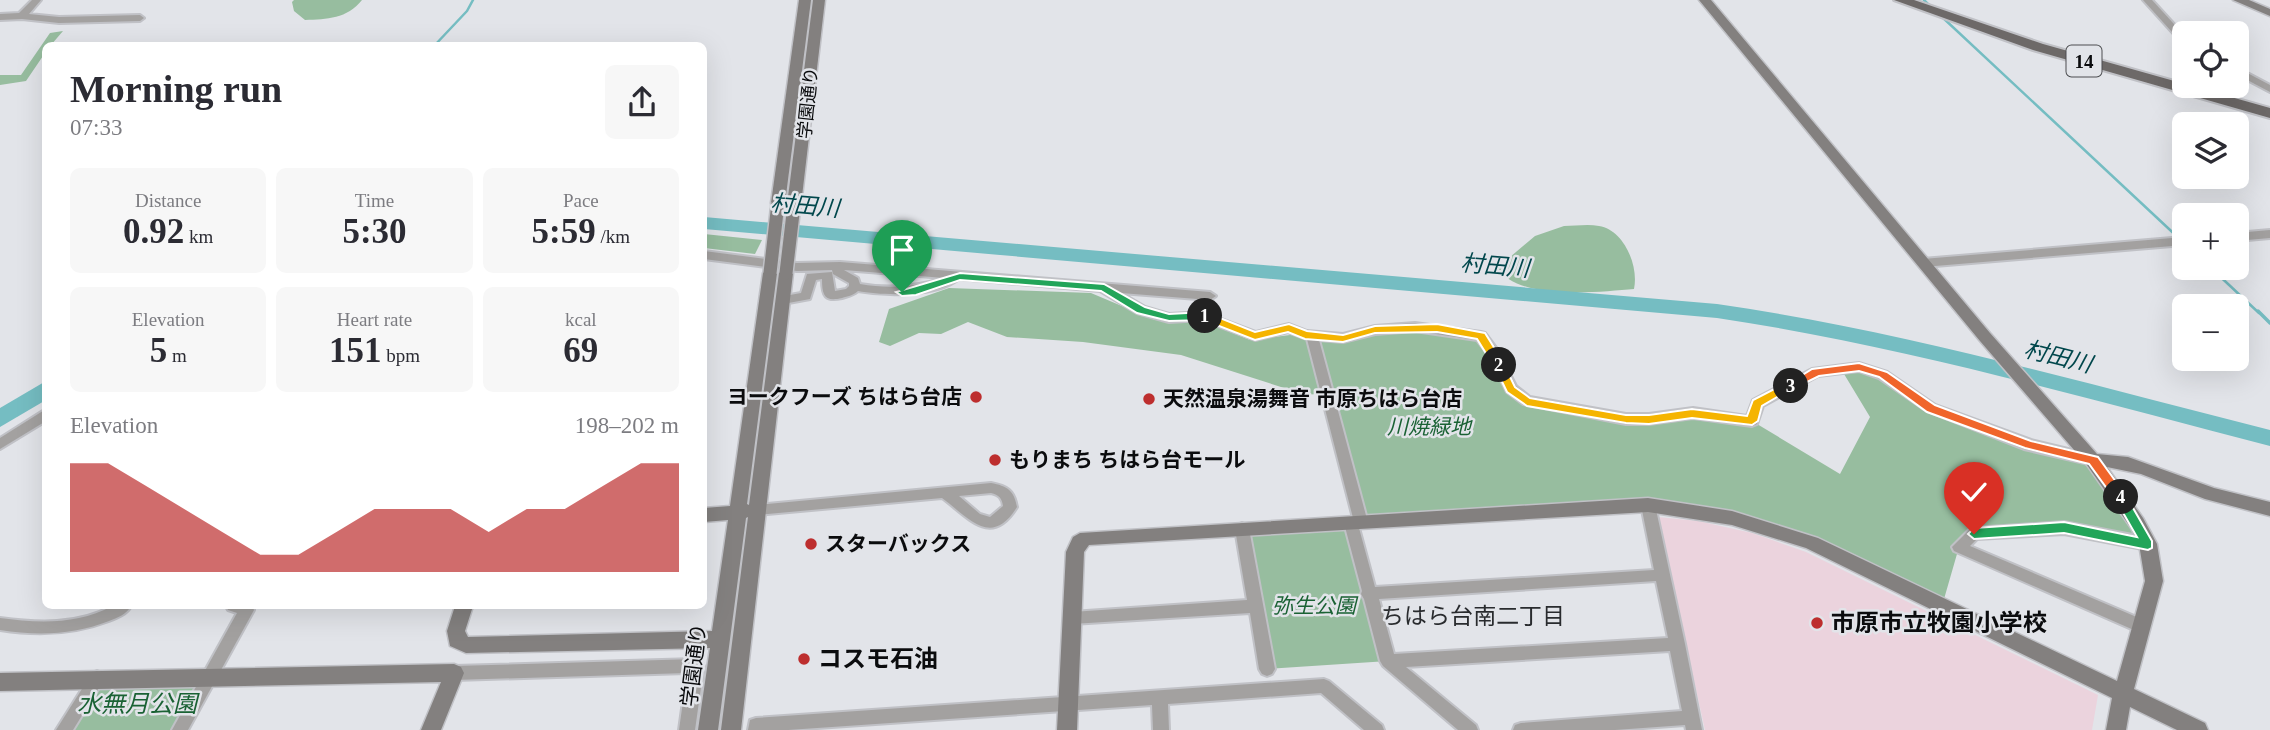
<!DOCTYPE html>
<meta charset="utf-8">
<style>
:root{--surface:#fff;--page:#f7f7f7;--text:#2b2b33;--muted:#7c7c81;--accent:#bd2e2e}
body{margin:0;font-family:"Times New Roman","Noto Sans JP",serif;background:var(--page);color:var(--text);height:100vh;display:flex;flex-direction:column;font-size:26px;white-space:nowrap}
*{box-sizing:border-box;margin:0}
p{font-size:23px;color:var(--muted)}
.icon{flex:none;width:38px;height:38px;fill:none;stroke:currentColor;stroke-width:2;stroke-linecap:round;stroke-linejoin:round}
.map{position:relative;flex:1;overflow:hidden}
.details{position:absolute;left:42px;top:42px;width:665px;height:567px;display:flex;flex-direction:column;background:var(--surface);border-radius:10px;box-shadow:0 7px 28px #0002}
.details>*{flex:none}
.controls{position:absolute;left:2172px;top:21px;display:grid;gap:14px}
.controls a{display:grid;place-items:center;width:77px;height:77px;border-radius:10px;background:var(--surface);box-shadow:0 7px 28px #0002;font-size:35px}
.pin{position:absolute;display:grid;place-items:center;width:60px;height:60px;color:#fff;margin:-72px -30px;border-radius:50% 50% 50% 0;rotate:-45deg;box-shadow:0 0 7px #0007}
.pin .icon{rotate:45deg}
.km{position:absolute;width:35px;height:35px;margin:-18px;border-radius:50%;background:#222;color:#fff;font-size:19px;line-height:35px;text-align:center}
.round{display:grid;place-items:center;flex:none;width:74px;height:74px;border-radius:10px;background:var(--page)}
.summary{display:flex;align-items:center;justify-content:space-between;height:119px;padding:0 28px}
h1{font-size:38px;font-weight:800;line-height:52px}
.stats{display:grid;grid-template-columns:repeat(3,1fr);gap:10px;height:119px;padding:7px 28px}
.stats div{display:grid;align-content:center;border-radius:10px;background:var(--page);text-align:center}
.stats b{font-size:35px;font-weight:800}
.stats small{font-size:19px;font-weight:400}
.stats p{font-size:19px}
.chart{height:196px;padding:14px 28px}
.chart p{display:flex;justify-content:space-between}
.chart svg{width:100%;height:126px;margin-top:7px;fill:var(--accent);opacity:.7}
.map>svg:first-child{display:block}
.education{fill:#ebd3dd}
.green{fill:#97bd9f}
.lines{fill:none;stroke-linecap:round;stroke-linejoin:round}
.stream-far1{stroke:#75bdc2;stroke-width:2.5}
.stream{stroke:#75bdc2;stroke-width:3.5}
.river{fill:#75bdc2;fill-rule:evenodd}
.street-casing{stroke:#c0c1c6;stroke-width:4}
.secondary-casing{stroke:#c0c1c6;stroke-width:3}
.primary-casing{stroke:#c0c1c6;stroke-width:4}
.street{fill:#a3a1a0;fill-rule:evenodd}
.secondary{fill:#83807f;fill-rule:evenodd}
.primary{fill:#6d6968;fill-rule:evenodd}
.secondary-bridge-casing{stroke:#c0c1c6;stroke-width:16;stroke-linecap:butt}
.secondary-bridge{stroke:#83807f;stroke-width:13}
.split-1{fill:#22a559;stroke:#fff;stroke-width:2}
.split-2{fill:#f5b400;stroke:#fff;stroke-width:2}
.split-3{fill:#f5b400;stroke:#fff;stroke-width:2}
.split-4{fill:#f0652b;stroke:#fff;stroke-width:2}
.split-5{fill:#22a559;stroke:#fff;stroke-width:2}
.poi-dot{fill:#bd2e2e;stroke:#e2e4e9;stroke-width:2.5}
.labels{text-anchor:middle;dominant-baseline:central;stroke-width:5;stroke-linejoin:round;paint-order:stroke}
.far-street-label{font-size:18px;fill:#0b0c0e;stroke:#e2e4e9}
.shield{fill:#e2e4e9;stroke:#4c4d50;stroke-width:2}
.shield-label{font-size:19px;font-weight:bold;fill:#0b0c0e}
.poi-label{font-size:21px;font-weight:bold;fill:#0b0c0e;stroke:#e2e4e9;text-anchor:start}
.park-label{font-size:21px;font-style:italic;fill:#1a6234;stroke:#e2e4e9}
.street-label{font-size:21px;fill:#0b0c0e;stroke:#e2e4e9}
.water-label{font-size:23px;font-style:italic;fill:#01474c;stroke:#e2e4e9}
.neighbourhood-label{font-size:23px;fill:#292b2e;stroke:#e2e4e9}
.near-poi-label{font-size:24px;font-weight:bold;fill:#0b0c0e;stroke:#e2e4e9;text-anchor:start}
.near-park-label{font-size:24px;font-style:italic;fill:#1a6234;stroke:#e2e4e9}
</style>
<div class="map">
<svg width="2270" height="730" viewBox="0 0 2270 730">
<rect width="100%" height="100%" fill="#e2e4e9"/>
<path class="education" d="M 1658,517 L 1698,521 L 1752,533 L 1806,552 L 2098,695 L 2092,730 L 1705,730 Z"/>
<g class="green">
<path d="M 294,0 L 362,0 C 347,19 327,19 305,20 L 294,11 L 292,2 Z"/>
<path d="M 63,31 L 51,45 L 46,46 L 45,53 L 26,81 L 0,85 L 0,75 L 21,75 L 50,33 Z"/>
<path d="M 1564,226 C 1575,226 1588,224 1599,226 C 1624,230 1639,266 1634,289 C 1598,292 1519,301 1497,268 L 1535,236 Z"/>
<path d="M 704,234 L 762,240 L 755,254 L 704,248 Z"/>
<path d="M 949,288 L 1091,293 L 1155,320 L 1203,321 L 1250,340 L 1290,335 L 1343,338 L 1375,330 L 1437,328 L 1481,336 L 1511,389 L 1527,401 L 1626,419 L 1693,413 L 1752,421 L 1840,474 L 1870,417 L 1841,369 L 1859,367 L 1883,375 L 1931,408 L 2093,460 L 2148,544 L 2064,528 L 1974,534 L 1959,547 L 1942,606 L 1798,537 L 1648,505 L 1361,523 L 1326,393 L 1306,395 L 1181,355 L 1083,342 L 1007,337 L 968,322 L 941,334 L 919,333 L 890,346 L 879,342 L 889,309 Z"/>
<path d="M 1351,523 L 1388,661 L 1267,669 L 1242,529 Z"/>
<path d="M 209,676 L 180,730 L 65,730 L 97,678 Z"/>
</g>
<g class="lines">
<g class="stream-far1">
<path d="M 1924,0 L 1932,8"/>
<path d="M 1941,16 L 2184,243"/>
<path d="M 434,46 L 467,11 L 473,0"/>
<path d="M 2211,268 L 2259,313"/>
</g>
<path class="stream" d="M 2258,311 L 2270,323"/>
<g class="river">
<path d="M 704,217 L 1717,304 C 1904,331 2087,384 2270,430 L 2270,446 C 2087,399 1904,346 1717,318 L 704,229 Z"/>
<path d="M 46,381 L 46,400 L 0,427 L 0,408 Z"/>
</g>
<defs>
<g id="street">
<path d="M 32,0 L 41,0 L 29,14 L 59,17 L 140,15 L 144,18 L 140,21 L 59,23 L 22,19 L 0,20 L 0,14 L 19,13 Z"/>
<path d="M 2143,0 L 2152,0 L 2184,35 L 2184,43 L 2181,42 Z"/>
<path d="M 2236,67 L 2270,85 L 2270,92 L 2236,74 Z"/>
<path d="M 2270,230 L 2270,238 L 2236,241 L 2236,233 Z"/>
<path d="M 2184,237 L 2184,245 L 1923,267 L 1917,263 L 1923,259 Z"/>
<path d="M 704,251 L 797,263 L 840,262 L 1210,292 L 1216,296 L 1210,300 L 1121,293 L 1145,307 L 1169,314 L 1203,312 L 1256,332 L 1289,324 L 1307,331 L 1343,334 L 1375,326 L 1415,323 L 1481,332 L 1485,333 L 1497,349 L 1516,386 L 1530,397 L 1626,414 L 1649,414 L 1693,408 L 1747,416 L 1753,400 L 1812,369 L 1859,363 L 1887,372 L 1935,405 L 2031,440 L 2093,455 L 2098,456 L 2100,460 L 2098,464 L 2093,465 L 2024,449 L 1927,411 L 1879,378 L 1859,371 L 1818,376 L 1763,406 L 1757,424 L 1752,426 L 1693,418 L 1649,424 L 1626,424 L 1523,404 L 1507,392 L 1488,354 L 1477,340 L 1415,331 L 1375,334 L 1343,342 L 1319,340 L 1368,523 L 1366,527 L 1359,528 L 1375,587 L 1654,570 L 1641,505 L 1643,501 L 1648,500 L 1653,501 L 1655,505 L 1685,644 L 1702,730 L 1686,730 L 1685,725 L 1615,730 L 1513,730 L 1515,725 L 1521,723 L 1682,711 L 1670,651 L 1406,667 L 1476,725 L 1478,730 L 1458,730 L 1383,666 L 1380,661 L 1364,599 L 1361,594 L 1362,591 L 1344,523 L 1346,519 L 1353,518 L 1307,339 L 1288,332 L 1255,340 L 1202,320 L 1169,322 L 1137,313 L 1100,291 L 959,279 C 936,297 886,296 858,291 C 852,296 848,296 842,298 C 825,302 822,296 822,279 L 816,280 L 810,299 L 783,304 L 779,303 L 777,300 L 779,297 L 801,293 L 807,274 L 832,272 L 835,291 L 846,289 L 849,286 L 849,283 L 833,274 L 832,270 L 797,271 L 704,259 ZM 844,270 L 944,278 C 916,287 889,289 860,284 L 858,278 ZM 1656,581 L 1668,638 L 1394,654 L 1379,599 Z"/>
<path d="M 46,409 L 46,421 L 0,449 L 0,438 Z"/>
<path d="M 991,483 C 1007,486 1014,490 1017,507 C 991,549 968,517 942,498 L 757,515 L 752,514 L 750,510 L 752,506 L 757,505 ZM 991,493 C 999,495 1002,498 1003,506 L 990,517 L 980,514 L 959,496 Z"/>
<path d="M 2064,522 L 2148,538 L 2153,540 L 2155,544 L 2153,548 L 2148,550 L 2064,534 L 1977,539 L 1970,546 L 2146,621 L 2148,626 L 2146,631 L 2141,632 L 2136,631 L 1954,551 L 1952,547 L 1969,530 L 1974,528 Z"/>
<path d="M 1242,523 L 1247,525 L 1249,529 L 1275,669 L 1272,674 L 1267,676 L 1262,674 L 1259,669 L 1250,613 L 1072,624 L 1067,622 L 1065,618 L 1067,614 L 1072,612 L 1247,600 L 1235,529 L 1237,525 Z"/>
<path d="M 112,606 L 131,606 C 127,614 117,618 109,621 C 73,635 38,636 0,630 L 0,618 C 37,623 78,625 112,606 Z"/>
<path d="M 226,606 L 252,606 L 254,610 L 188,730 L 172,730 L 237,613 L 228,610 Z"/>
<path d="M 696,659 L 701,661 L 704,666 L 695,730 L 679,730 L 687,673 L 454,680 L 449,678 L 446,673 L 449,668 L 454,666 Z"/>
<path d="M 97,671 L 102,673 L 105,678 L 73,730 L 56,730 L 92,673 Z"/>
<path d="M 1324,679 L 1329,681 L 1382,725 L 1384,730 L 1364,730 L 1321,693 L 1168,704 L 1169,730 L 1153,730 L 1152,705 L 788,730 L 748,730 L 750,720 L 756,718 Z"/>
</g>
<g id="secondary">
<path d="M 799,0 L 811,0 L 785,203 L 778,207 L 771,203 Z"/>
<path d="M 813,0 L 825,0 L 801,205 L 794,209 L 787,205 Z"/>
<path d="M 1699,0 L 1711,0 L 1990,333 L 2097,454 L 2128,457 L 2214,488 L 2270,502 L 2270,516 L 2205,499 L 2141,474 L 2107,467 L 2143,518 L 2157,544 L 2163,581 L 2134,689 L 2205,723 L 2208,730 L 2177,730 L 2130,707 L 2126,730 L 2106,730 L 2112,698 L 1806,548 L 1732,525 L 1648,512 L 1089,545 L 1084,552 L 1077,730 L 1057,730 L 1066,552 L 1073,537 L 1080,533 L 1648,498 L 1732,511 L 1818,538 L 2117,681 L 2145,581 L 2139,544 L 2131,528 L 2087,465 L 1980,341 Z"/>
<path d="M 2233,0 L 2249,0 L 2270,9 L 2270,16 Z"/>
<path d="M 770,268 L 777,273 L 747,504 L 749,505 L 779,273 L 786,268 L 793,273 L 741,730 L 721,730 L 748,517 L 746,518 L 718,730 L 698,730 L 710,648 L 466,653 L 450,646 L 447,631 L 455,606 L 473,606 L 465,631 L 468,637 L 712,631 L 728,520 L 704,522 L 704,508 L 730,506 L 763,273 Z"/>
<path d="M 454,664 L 461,667 L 464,673 L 441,730 L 421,730 L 441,682 L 0,691 L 0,673 Z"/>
</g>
<path id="primary" d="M 1894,0 L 1914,0 L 2043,44 L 2270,108 L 2270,118 L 2033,50 Z"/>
</defs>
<use href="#street" class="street-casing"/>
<use href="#secondary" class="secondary-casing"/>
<use href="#primary" class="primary-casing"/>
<use href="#street" class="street"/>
<use href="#secondary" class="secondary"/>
<use href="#primary" class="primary"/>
<defs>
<g id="secondary-bridge">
<path d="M 770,273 L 778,203"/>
<path d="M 786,273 L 794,205"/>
</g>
</defs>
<use href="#secondary-bridge" class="secondary-bridge-casing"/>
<use href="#secondary-bridge" class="secondary-bridge"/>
</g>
<path class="split-1" d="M 960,273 L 1104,284 L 1145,307 L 1169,314 L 1205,312 L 1210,316 L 1205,320 L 1169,321 L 1137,313 L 1101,291 L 960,280 L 916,295 L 902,296 L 896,292 Z"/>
<path class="split-2" d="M 1205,312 L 1255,332 L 1289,324 L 1307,331 L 1343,335 L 1375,326 L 1437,324 L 1485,333 L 1505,365 L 1499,369 L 1495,368 L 1477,339 L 1437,332 L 1375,333 L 1343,342 L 1305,339 L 1288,332 L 1255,340 L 1201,319 L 1199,316 Z"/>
<path class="split-3" d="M 1499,361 L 1503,362 L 1515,387 L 1530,398 L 1626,415 L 1649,415 L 1692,409 L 1747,416 L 1753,400 L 1786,383 L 1795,383 L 1796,386 L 1762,406 L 1758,421 L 1752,425 L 1692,418 L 1649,424 L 1626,423 L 1527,406 L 1507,392 L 1494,365 Z"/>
<path class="split-4" d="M 1859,363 L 1887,372 L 1935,405 L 2031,441 L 2098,457 L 2127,497 L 2121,502 L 2116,501 L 2089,464 L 2025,448 L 1927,412 L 1879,377 L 1859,371 L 1819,376 L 1791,390 L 1785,386 L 1812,369 Z"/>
<path class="split-5" d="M 2121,492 L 2125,494 L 2152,541 L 2152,548 L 2148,550 L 2064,533 L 1974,539 L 1968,534 L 1974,528 L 2064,522 L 2137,537 L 2114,497 Z"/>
<g class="poi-dot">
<circle cx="976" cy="397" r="7"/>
<circle cx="1149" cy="399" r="7"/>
<circle cx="995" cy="460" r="7"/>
<circle cx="811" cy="544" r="7"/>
<circle cx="1817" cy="623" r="7"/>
<circle cx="804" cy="659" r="7"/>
</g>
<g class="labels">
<g class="far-street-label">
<text transform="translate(808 103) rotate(-84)">学園通り</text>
</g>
<rect class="shield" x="2066.5" y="45.5" width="35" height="31" rx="5"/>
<g class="shield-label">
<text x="2084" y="61">14</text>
</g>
<g class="poi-label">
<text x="962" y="397" text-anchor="end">ヨークフーズ ちはら台店</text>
<text x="1163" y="399">天然温泉湯舞音 市原ちはら台店</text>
<text x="1009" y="460">もりまち ちはら台モール</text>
<text x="825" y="544">スターバックス</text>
</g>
<g class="park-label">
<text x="1429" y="427">川焼緑地</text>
<text x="1314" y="606">弥生公園</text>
</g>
<g class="street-label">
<text transform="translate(694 665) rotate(-83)">学園通り</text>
</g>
<g class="water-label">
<text transform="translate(805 206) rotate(5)">村田川</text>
<text transform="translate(1495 266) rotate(5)">村田川</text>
<text transform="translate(2058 357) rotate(14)">村田川</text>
</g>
<g class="neighbourhood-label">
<text x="1473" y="616">ちはら台南二丁目</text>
</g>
<g class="near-poi-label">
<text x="1831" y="623">市原市立牧園小学校</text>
<text x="818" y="659">コスモ石油</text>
</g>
<g class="near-park-label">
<text x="137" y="704">水無月公園</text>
</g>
</g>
</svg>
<div class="controls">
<a><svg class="icon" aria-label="locate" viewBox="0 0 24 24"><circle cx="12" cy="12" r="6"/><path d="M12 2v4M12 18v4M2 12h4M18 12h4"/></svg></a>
<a><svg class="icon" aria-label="layers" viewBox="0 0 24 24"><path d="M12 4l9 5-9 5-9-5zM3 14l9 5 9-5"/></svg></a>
<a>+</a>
<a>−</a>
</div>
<div class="pin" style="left:902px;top:292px;background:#1e9e55"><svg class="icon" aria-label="arrive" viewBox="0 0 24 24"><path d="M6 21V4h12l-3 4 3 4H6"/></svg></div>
<div class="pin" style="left:1974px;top:534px;background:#d93025"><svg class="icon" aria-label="check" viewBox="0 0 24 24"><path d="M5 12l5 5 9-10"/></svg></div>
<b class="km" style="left:1205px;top:316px">1</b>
<b class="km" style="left:1499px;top:365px">2</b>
<b class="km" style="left:1791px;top:386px">3</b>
<b class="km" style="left:2121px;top:497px">4</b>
<section class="details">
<div class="summary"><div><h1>Morning run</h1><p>07:33</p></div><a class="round"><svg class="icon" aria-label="share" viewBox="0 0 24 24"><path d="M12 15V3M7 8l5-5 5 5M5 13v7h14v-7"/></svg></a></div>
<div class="stats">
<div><p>Distance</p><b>0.92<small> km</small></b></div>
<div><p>Time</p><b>5:30</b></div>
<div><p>Pace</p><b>5:59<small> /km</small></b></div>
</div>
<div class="stats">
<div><p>Elevation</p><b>5<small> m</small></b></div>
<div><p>Heart rate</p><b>151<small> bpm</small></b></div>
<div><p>kcal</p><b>69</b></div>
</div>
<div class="chart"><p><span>Elevation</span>198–202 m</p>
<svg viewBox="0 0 160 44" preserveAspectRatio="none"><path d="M0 44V6L10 6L20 14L30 22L40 30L50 38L60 38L70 30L80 22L90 22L100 22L110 30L120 22L130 22L140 14L150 6L160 6V44z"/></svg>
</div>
</section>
</div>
